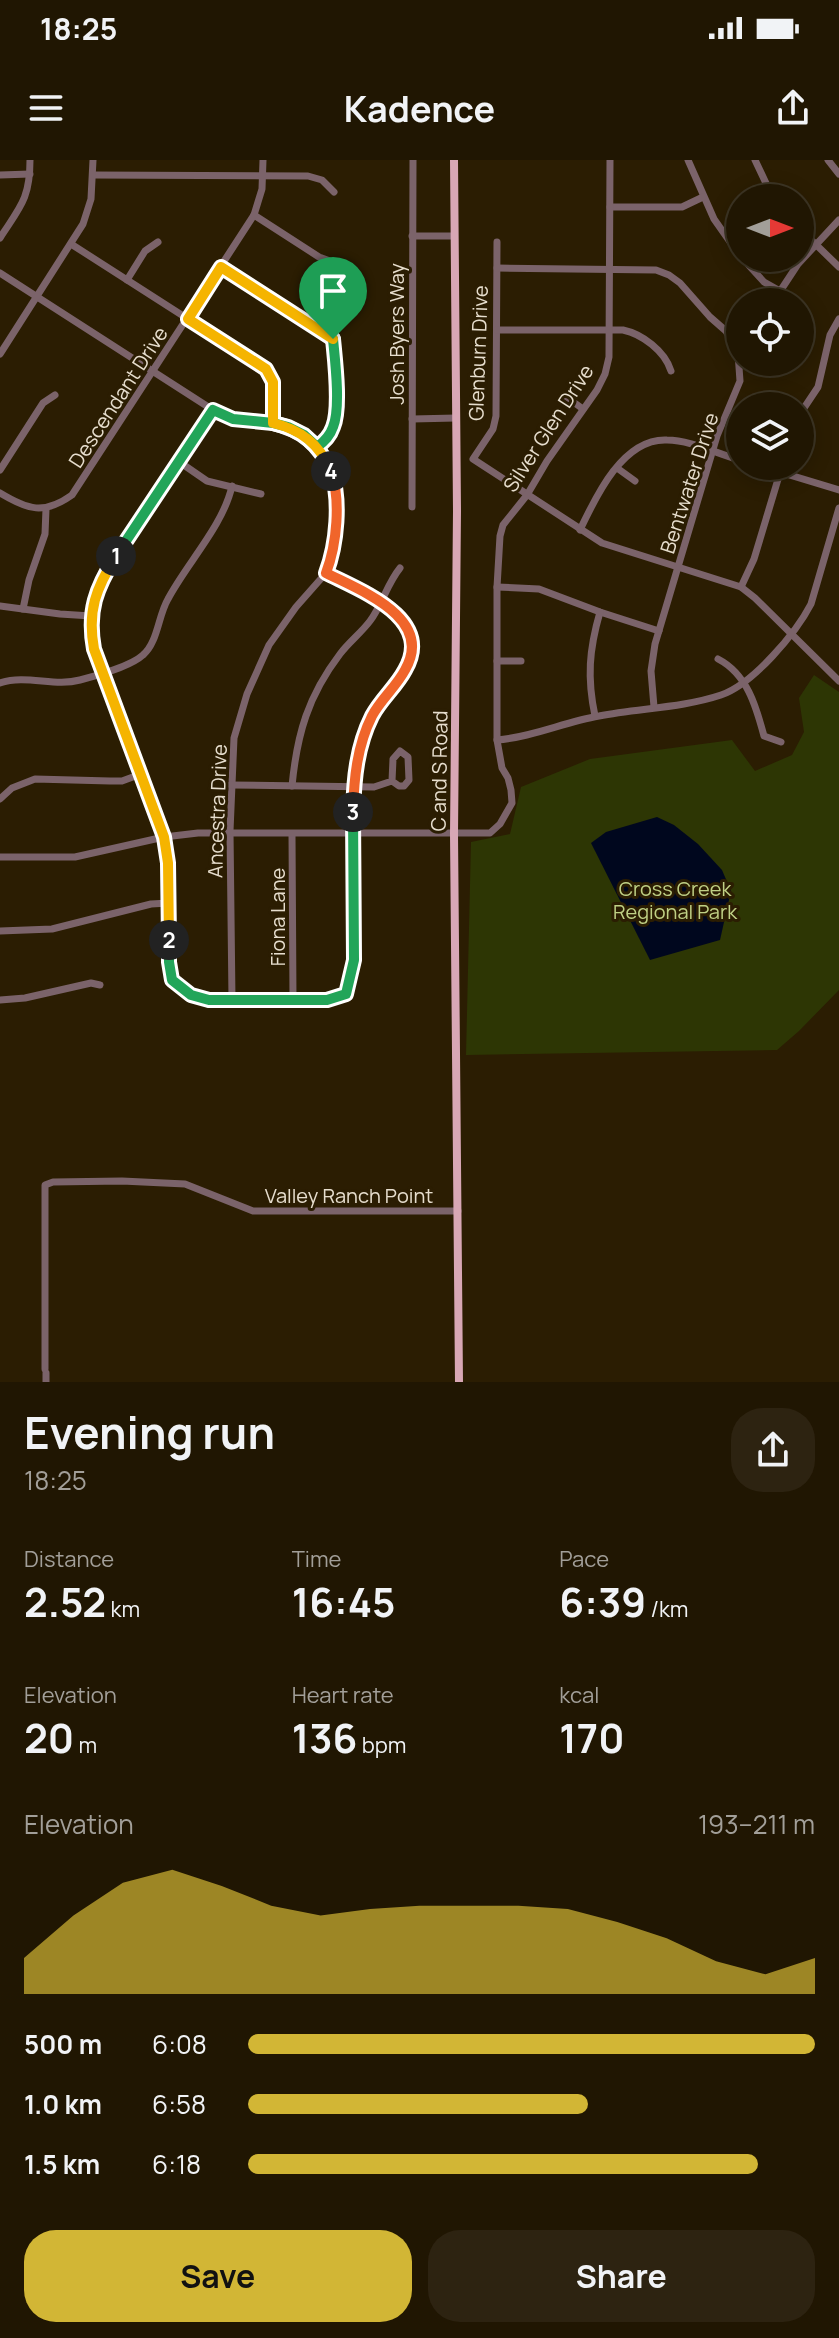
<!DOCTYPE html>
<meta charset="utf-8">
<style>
:root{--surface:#201602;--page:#2d2311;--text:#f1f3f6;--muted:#a29f99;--line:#3d3524;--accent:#d2b635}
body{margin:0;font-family:Manrope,sans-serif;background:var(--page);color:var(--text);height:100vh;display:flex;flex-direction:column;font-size:30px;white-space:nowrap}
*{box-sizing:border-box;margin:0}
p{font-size:26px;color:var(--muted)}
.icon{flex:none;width:44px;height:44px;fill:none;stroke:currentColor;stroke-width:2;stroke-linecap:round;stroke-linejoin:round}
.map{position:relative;height:1222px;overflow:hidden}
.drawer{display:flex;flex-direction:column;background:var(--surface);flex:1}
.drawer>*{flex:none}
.needle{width:52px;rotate:90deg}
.buttons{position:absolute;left:726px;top:24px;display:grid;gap:16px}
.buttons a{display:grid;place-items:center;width:88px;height:88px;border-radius:50%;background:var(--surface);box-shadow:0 4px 20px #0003,0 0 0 2px var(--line);font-size:40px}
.pin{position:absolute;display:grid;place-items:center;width:68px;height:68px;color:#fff;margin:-82px -34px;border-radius:50% 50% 50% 0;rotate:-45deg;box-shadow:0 0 8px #0007}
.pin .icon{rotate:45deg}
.km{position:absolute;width:40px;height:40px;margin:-20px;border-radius:50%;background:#222;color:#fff;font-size:22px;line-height:40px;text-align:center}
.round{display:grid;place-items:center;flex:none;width:84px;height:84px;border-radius:32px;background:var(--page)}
.overview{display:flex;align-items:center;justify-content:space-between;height:136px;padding:0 24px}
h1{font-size:44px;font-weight:700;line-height:60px}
.stats{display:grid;grid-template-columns:repeat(3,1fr);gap:12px;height:136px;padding:8px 24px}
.stats div{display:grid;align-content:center}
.stats b{font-size:40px;font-weight:700}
.stats small{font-size:22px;font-weight:400}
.stats p{font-size:22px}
.chart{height:224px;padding:16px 24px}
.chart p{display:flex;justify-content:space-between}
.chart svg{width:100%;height:144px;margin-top:8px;fill:var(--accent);opacity:.7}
.button{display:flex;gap:16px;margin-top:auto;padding:16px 24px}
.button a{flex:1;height:92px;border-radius:32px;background:var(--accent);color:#111;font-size:32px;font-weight:700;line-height:92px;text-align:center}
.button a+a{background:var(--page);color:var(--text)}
ul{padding:0 24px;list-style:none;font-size:26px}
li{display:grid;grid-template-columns:128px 96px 1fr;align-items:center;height:60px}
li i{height:20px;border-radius:10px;background:var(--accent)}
.status{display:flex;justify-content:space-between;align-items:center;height:56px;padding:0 40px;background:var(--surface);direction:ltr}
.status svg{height:22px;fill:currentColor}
header{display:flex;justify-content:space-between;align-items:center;height:104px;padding:0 24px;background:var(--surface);font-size:36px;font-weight:700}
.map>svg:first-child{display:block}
.green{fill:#2d3604}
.water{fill:#00071e}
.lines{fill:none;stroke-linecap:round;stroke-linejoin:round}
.minor{stroke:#7b636a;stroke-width:7}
.major{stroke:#d8a7b5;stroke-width:8}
.split-1-casing{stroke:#fff;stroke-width:16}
.split-2-casing{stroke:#fff;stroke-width:16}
.split-3-casing{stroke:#fff;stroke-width:16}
.split-4-casing{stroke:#fff;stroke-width:16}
.split-5-casing{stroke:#fff;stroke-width:16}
.split-1{stroke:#22a559;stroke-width:10}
.split-2{stroke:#f5b400;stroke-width:10}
.split-3{stroke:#22a559;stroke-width:10}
.split-4{stroke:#f0652b;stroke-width:10}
.split-5{stroke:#f5b400;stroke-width:10}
.labels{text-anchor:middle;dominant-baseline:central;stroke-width:6;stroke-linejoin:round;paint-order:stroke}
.street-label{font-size:20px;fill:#e7dece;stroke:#2b1d02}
.park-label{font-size:20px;fill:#bfd085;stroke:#2b1d02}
</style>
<div class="status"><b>18:25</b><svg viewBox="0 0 49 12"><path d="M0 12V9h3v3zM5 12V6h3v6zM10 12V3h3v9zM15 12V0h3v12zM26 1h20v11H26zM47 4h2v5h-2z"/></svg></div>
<header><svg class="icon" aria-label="menu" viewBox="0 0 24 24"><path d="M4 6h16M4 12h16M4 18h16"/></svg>Kadence<svg class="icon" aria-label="share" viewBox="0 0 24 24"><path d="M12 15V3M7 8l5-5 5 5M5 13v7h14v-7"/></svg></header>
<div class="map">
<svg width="839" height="1222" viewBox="0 0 839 1222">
<rect width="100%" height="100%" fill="#2b1d02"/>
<path class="green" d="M 814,515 L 839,532 L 839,830 L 799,871 L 777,890 L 466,895 L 471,682 L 510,674 L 521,627 L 590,599 L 732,580 L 755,611 L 792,595 L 804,572 L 799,538 Z"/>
<path class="water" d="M 657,657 L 674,665 L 698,684 L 722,710 L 731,731 L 720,780 L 650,800 L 591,683 L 606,672 Z"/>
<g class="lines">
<g class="minor">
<path d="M 688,0 L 714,59 L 740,96"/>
<path d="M 755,0 L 773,38"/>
<path d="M 828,0 L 839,14"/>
<path d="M 0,15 L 30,14"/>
<path d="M 93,15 L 308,16 L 322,20 L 334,32"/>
<path d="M 610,47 L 682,47 L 703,37"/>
<path d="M 254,55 L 319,97 L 330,101"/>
<path d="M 800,69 L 839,107"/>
<path d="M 412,76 L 453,76"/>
<path d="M 0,78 C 20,47 30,39 30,0"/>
<path d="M 497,82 L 496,256 L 493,269 L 473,299 L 602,383 L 741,427 L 755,438 L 839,521"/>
<path d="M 71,84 L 266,209 L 273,222 L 273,263"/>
<path d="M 742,98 L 764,122 L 780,131"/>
<path d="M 221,107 L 333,179 C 335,200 341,248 333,267 C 330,276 325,281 317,287"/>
<path d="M 497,108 L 656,110 L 669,115 L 680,123 L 710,157 L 726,171 L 738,193 L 740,221 L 717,276 L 655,484 L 651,511 L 654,547"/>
<path d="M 0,113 L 213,250 L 233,259 L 273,263 L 304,275 L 317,287 L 324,297 L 334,319 L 336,333 L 336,376 L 334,391 L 326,413 L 296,447 L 269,485 L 247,534 L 234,578 L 230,671 L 232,840"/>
<path d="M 127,120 L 145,91 L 158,82"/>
<path d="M 773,142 L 798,104 L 839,60"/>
<path d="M 497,170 L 623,170 C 642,174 665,191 671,211"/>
<path d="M 0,194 L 83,64 L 91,39 L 93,0"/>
<path d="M 565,236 L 583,249"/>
<path d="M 800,254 L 818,227 L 830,175 L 839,159"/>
<path d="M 412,259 L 456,258"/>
<path d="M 178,301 L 207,321 L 261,334"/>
<path d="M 760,306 L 839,330"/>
<path d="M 617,308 L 635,321"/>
<path d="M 0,310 L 43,243 L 55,235"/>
<path d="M 0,333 C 28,350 44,355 72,335 L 254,55 L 262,29 L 263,0"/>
<path d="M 412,347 L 413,0"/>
<path d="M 580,370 C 596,336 623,278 667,280 C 691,280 717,294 740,300"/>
<path d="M 497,427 L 539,429 L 600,452 L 659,471"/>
<path d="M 741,427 L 754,399 L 782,306"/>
<path d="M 0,446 L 60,454 L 91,456 L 94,489 L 152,644 L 166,687 L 169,743 L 169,802 L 172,820 L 191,835 L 209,840 L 327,840 L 346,834 C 355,806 354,779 353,750 C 353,696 347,638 361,585 C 364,570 371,554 381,541 C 395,522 416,505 410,478 C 401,442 356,429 326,413"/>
<path d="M 23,449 L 29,420 L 45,374 L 46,349"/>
<path d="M 91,456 L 96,434 L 104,415 L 213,250"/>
<path d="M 718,499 C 747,514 756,546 764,576 L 781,582"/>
<path d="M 497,501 L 521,501"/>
<path d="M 0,523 C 26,514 54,527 80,520 C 96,516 131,506 143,495 C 158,482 158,456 168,439 C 187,403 223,366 232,326"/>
<path d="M 595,556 C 587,518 589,490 600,452"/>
<path d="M 497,580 C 533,577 564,562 599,556 C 639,548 682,548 721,535 C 753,524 796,473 811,444 L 839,348"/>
<path d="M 231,625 L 374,627 L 392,621 L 399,626 L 404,626 L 409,620 L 408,597 L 400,591 L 393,599 L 392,621"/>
<path d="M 292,626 C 297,574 308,536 340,494 C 349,482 361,473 370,461 C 382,445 387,424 400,408"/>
<path d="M 0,639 L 12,628 L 35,619 L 110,621 L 122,621 L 141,614"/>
<path d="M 292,674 L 293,840"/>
<path d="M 0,697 L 75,697 L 164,677 L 198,673 L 490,673 L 500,664 L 512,643 L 511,630 L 508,618 L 502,608 L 497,580 L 497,427 L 500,376 L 503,365 L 527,335 L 547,301 L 597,230 L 605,214 L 609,197 L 610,0"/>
<path d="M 0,771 L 52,769 L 151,744 L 169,743"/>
<path d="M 0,840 L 25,838 L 91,823 L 100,825"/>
<path d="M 45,1209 L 45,1025 L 53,1022 L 122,1021 L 185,1024 L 253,1051 L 458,1051"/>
<path d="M 46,1213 L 46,1222"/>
</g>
<path class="major" d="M 454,0 L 457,351 L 454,674 L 459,1222"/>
</g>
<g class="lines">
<defs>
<path id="split-1" d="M 116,396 L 213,250 L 233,259 L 273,263 L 288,267 L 304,275 L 317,287 C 325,281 330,276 333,267 C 341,248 335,200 333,179"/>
<path id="split-2" d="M 116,396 C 96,428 87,451 94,489 L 164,677 L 168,703 L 169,780"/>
<path id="split-3" d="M 169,780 L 169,802 L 172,820 L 191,835 L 209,840 L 327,840 L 346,834 L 354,800 L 353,652"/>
<path id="split-4" d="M 331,311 C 341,340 337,384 326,413 C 361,431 435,458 405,510 C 396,527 381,539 372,556 C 357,586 354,618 353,652"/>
<path id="split-5" d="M 331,311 C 319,284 302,270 273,263 L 273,222 L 266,209 L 188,159 L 221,107 L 333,179"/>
</defs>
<use href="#split-1" class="split-1-casing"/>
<use href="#split-2" class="split-2-casing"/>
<use href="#split-3" class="split-3-casing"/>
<use href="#split-4" class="split-4-casing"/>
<use href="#split-5" class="split-5-casing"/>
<use href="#split-1" class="split-1"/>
<use href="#split-2" class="split-2"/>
<use href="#split-3" class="split-3"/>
<use href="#split-4" class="split-4"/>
<use href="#split-5" class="split-5"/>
</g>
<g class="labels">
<g class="street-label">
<text transform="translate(396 174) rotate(-90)">Josh Byers Way</text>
<text transform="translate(478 193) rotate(-88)">Glenburn Drive</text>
<text transform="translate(118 237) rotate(-57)">Descendant Drive</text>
<text transform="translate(548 268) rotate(-57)">Silver Glen Drive</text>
<text transform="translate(689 323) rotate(-72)">Bentwater Drive</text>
<text transform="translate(439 611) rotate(-89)">C and S Road</text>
<text transform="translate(217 651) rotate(-88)">Ancestra Drive</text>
<text transform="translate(277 757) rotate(-90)">Fiona Lane</text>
<text x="349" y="1035">Valley Ranch Point</text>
</g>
<g class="park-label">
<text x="675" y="728">Cross Creek<tspan x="675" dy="23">Regional Park</tspan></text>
</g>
</g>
</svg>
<div class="buttons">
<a><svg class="needle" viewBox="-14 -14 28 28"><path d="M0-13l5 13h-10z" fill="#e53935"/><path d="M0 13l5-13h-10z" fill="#a29f99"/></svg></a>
<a><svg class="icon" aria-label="locate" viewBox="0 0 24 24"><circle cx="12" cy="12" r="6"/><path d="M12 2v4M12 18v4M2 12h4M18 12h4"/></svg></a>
<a><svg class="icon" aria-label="layers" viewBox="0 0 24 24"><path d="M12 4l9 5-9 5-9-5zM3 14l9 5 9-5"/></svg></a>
</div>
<div class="pin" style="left:333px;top:179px;background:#1e9e55"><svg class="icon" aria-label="arrive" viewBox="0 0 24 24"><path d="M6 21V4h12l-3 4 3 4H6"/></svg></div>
<b class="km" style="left:116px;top:396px">1</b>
<b class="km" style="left:169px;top:780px">2</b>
<b class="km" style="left:353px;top:652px">3</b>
<b class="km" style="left:331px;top:311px">4</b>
</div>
<section class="drawer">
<div class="overview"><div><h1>Evening run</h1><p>18:25</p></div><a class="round"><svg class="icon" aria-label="share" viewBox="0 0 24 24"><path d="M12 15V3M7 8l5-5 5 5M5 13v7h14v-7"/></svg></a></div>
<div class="stats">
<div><p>Distance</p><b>2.52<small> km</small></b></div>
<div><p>Time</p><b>16:45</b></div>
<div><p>Pace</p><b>6:39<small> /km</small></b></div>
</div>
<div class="stats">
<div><p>Elevation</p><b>20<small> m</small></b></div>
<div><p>Heart rate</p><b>136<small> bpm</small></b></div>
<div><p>kcal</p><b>170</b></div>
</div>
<div class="chart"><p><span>Elevation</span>193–211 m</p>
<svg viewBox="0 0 160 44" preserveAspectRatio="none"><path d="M0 44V33L10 20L20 10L30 6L40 11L50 17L60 20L70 18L80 17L90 17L100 17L110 18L120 22L130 27L140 34L150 38L160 33V44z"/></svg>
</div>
<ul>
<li><b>500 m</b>6:08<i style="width:100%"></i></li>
<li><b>1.0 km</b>6:58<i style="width:60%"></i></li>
<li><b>1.5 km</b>6:18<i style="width:90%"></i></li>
</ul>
<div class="button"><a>Save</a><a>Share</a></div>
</section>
